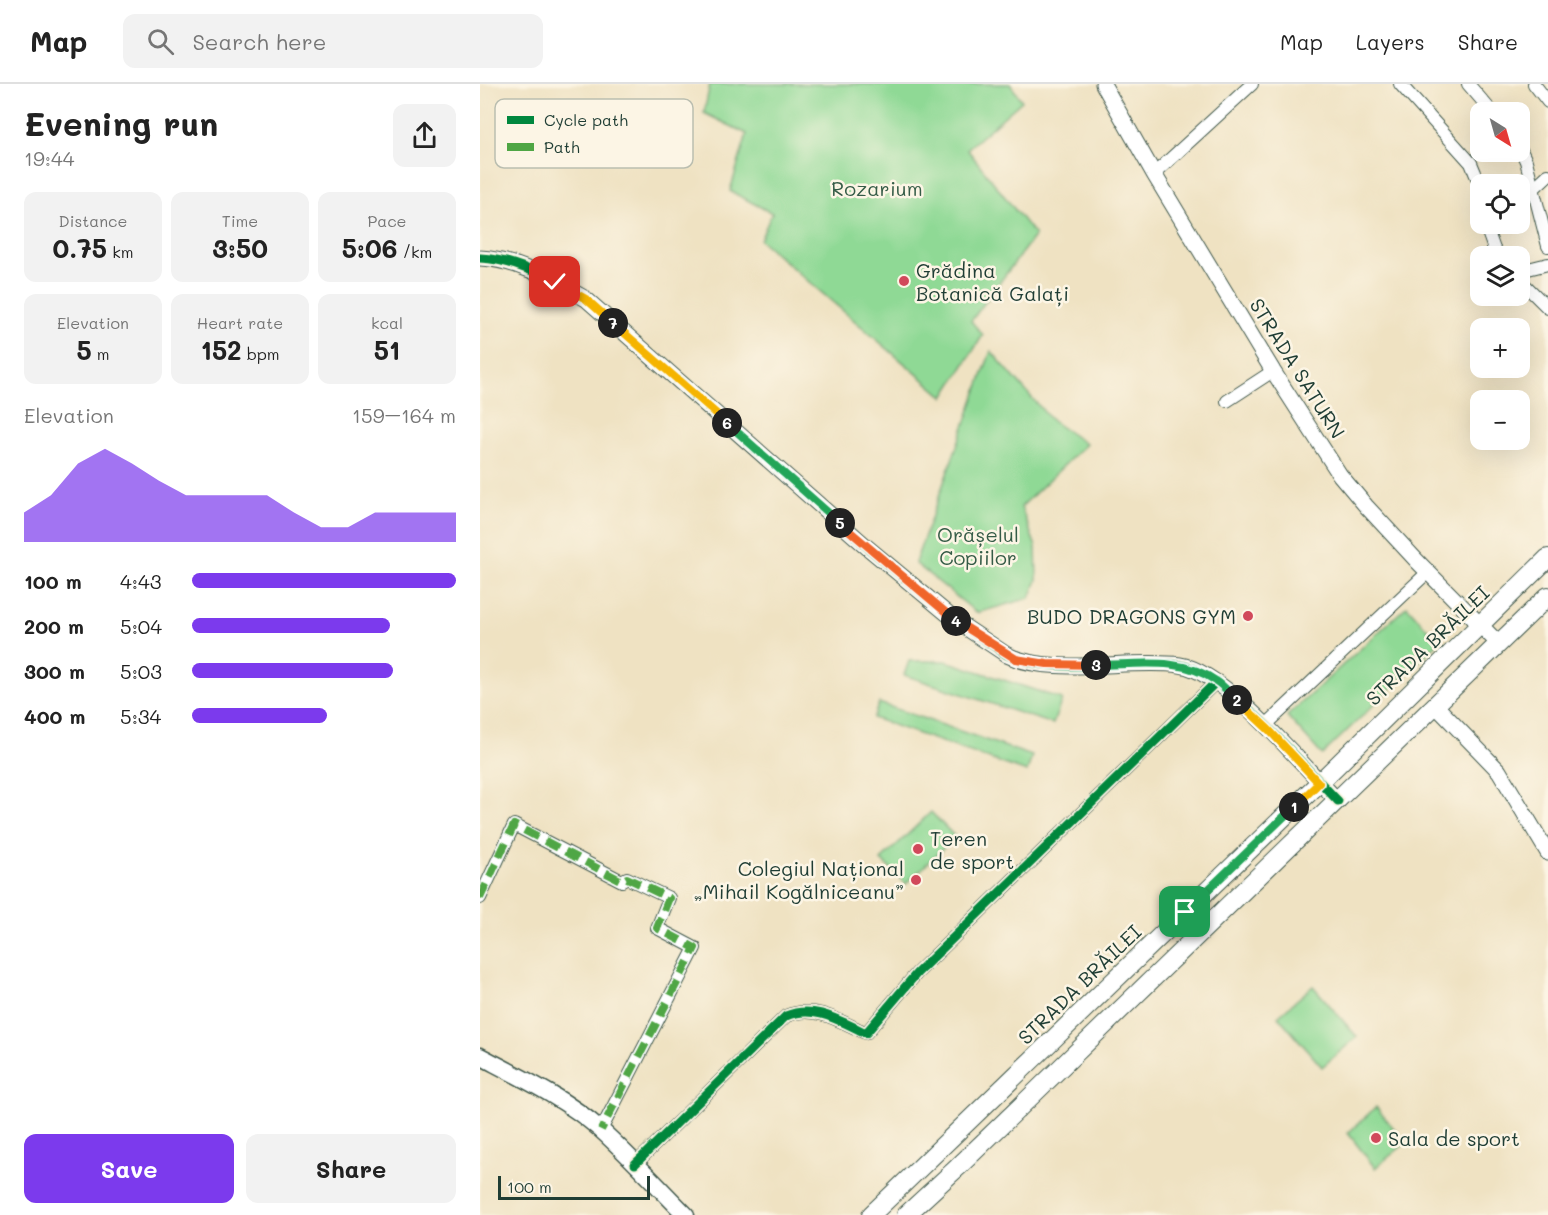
<!DOCTYPE html>
<meta charset="utf-8">
<style>
:root{--surface:#fff;--page:#f2f2f2;--text:#222;--muted:#767676;--line:#e0e0e0;--accent:#7c3aed}
body{margin:0;font-family:Mali,sans-serif;background:var(--page);color:var(--text);height:100vh;display:flex;flex-direction:column;font-size:22px;white-space:nowrap}
*{box-sizing:border-box;margin:0}
p{font-size:20px;color:var(--muted)}
.icon{flex:none;width:33px;height:33px;fill:none;stroke:currentColor;stroke-width:2;stroke-linecap:round;stroke-linejoin:round}
.map{position:relative;flex:1;overflow:hidden}
.details{display:flex;flex-direction:column;background:var(--surface);width:480px}
.details>*{flex:none}
.needle{width:39px;rotate:143deg}
.tools{position:absolute;left:990px;top:18px;display:grid;gap:12px}
.tools a{display:grid;place-items:center;width:60px;height:60px;border-radius:12px;background:var(--surface);box-shadow:0 6px 24px #0002;font-size:30px}
.scale{position:absolute;left:18px;bottom:15px;width:152px;box-sizing:border-box;padding-left:6px;border:3px solid #1f3d34;border-top:0;font-size:16px;line-height:21px;white-space:nowrap;color:#1f3d34;-webkit-text-stroke:4px #fcf5e5;paint-order:stroke}
.pin{position:absolute;display:grid;place-items:center;width:51px;height:51px;color:#fff;margin:-26px;border-radius:12px;box-shadow:0 3px 9px #0006}
.km{position:absolute;width:30px;height:30px;margin:-15px;border-radius:50%;background:#222;color:#fff;font-size:16px;line-height:30px;text-align:center}
.round{display:grid;place-items:center;flex:none;width:63px;height:63px;border-radius:12px;background:var(--page)}
.head{display:flex;align-items:center;justify-content:space-between;height:102px;padding:0 24px}
h1{font-size:33px;font-weight:800;line-height:45px}
.metrics{display:grid;grid-template-columns:repeat(3,1fr);gap:9px;height:102px;padding:6px 24px}
.metrics div{display:grid;align-content:center;border-radius:12px;background:var(--page);text-align:center}
.metrics b{font-size:26px;font-weight:800}
.metrics small{font-size:16px;font-weight:400}
.metrics p{font-size:16px}
.chart{height:168px;padding:12px 24px}
.chart p{display:flex;justify-content:space-between}
.chart svg{width:100%;height:108px;margin-top:6px;fill:var(--accent);opacity:.7}
.cta{display:flex;gap:12px;margin-top:auto;padding:12px 24px}
.cta a{flex:1;height:69px;border-radius:12px;background:var(--accent);color:#fff;font-size:24px;font-weight:800;line-height:69px;text-align:center}
.cta a+a{background:var(--page);color:var(--text)}
ul{padding:0 24px;list-style:none;font-size:20px}
li{display:grid;grid-template-columns:96px 72px 1fr;align-items:center;height:45px}
li i{height:15px;border-radius:8px;background:var(--accent)}
header{display:flex;align-items:center;gap:36px;box-sizing:border-box;height:84px;padding:0 30px;background:var(--surface);border-bottom:2px solid var(--line)}
header strong{font-size:28px}
nav{display:flex;gap:33px;margin-inline-start:auto;font-size:21px}
.search{width:420px;height:54px;background:var(--page);display:flex;align-items:center;gap:15px;box-sizing:border-box;padding:0 21px;border-radius:12px;color:var(--muted);font-size:22px}
main{display:flex;flex:1;min-height:0}
.map>svg:first-child{display:block}
.green{fill:#8fd995;stroke:#578b64;stroke-width:1.5}
.lines{fill:none;stroke-linecap:round;stroke-linejoin:round}
.minor-casing{stroke:#3e5649;stroke-width:14}
.tertiary-casing{stroke:#3e5649;stroke-width:17}
.secondary-casing{stroke:#3e5649;stroke-width:19}
.primary-casing{stroke:#3e5649;stroke-width:20}
.minor{stroke:#fff;stroke-width:12}
.tertiary{stroke:#fff;stroke-width:15}
.secondary{stroke:#fff;stroke-width:16}
.primary{stroke:#fff;stroke-width:18}
.quiet{stroke:#4fa644;stroke-width:8;stroke-dasharray:15 8;stroke-linecap:butt}
.cycleway-casing{stroke:#fcf5e5;stroke-width:13}
.cycleway{stroke:#00873e;stroke-width:9}
.split-1-casing{stroke:#fff;stroke-width:12}
.split-2-casing{stroke:#fff;stroke-width:12}
.split-3-casing{stroke:#fff;stroke-width:12}
.split-4-casing{stroke:#fff;stroke-width:12}
.split-5-casing{stroke:#fff;stroke-width:12}
.split-6-casing{stroke:#fff;stroke-width:12}
.split-7-casing{stroke:#fff;stroke-width:12}
.split-8-casing{stroke:#fff;stroke-width:12}
.split-1{stroke:#22a559;stroke-width:8}
.split-2{stroke:#f5b400;stroke-width:8}
.split-3{stroke:#22a559;stroke-width:8}
.split-4{stroke:#f0652b;stroke-width:8}
.split-5{stroke:#f0652b;stroke-width:8}
.split-6{stroke:#22a559;stroke-width:8}
.split-7{stroke:#f5b400;stroke-width:8}
.split-8{stroke:#f5b400;stroke-width:8}
.poi-dot{fill:#d1495b;stroke:#fcf5e5;stroke-width:2}
.labels{text-anchor:middle;dominant-baseline:central;stroke-width:5;stroke-linejoin:round;paint-order:stroke}
.park-label{font-size:20px;fill:#355c47;stroke:#fcf5e5}
.poi-label{font-size:20px;fill:#1f3d34;stroke:#fcf5e5;text-anchor:start}
.street-label{font-size:20px;fill:#1f3d34;stroke:#fcf5e5}
.key{fill:#fcf5e5;stroke:#babeb0;stroke-width:1.5}
.key-label{font-size:16px;fill:#1f3d34}
</style>
<header>
<strong>Map</strong>
<div class="search"><svg class="icon" aria-label="search" viewBox="0 0 24 24"><circle cx="10" cy="10" r="6"/><path d="M15 15l6 6"/></svg>Search here</div>
<nav><a>Map</a><a>Layers</a><a>Share</a></nav>
</header>
<main>
<section class="details">
<div class="head"><div><h1>Evening run</h1><p>19:44</p></div><a class="round"><svg class="icon" aria-label="share" viewBox="0 0 24 24"><path d="M12 15V3M7 8l5-5 5 5M5 13v7h14v-7"/></svg></a></div>
<div class="metrics">
<div><p>Distance</p><b>0.75<small> km</small></b></div>
<div><p>Time</p><b>3:50</b></div>
<div><p>Pace</p><b>5:06<small> /km</small></b></div>
</div>
<div class="metrics">
<div><p>Elevation</p><b>5<small> m</small></b></div>
<div><p>Heart rate</p><b>152<small> bpm</small></b></div>
<div><p>kcal</p><b>51</b></div>
</div>
<div class="chart"><p><span>Elevation</span>159–164 m</p>
<svg viewBox="0 0 160 44" preserveAspectRatio="none"><path d="M0 44V32L10 25L20 12L30 6L40 12L50 19L60 25L70 25L80 25L90 25L100 32L110 38L120 38L130 32L140 32L150 32L160 32V44z"/></svg>
</div>
<ul>
<li><b>100 m</b>4:43<i style="width:100%"></i></li>
<li><b>200 m</b>5:04<i style="width:75%"></i></li>
<li><b>300 m</b>5:03<i style="width:76%"></i></li>
<li><b>400 m</b>5:34<i style="width:51%"></i></li>
</ul>
<div class="cta"><a>Save</a><a>Share</a></div>
</section>
<div class="map">
<svg width="1068" height="1131" viewBox="0 0 1068 1131">
<rect width="100%" height="100%" fill="#fcf5e5"/>
<filter id="ink" filterUnits="userSpaceOnUse"><feTurbulence type="fractalNoise" baseFrequency=".0167" numOctaves="2"/><feDisplacementMap in="SourceGraphic" scale="12" xChannelSelector="R" yChannelSelector="G"/><feConvolveMatrix kernelMatrix="1 2 1 2 8 2 1 2 1" color-interpolation-filters="sRGB"/></filter>
<filter id="wash" filterUnits="userSpaceOnUse"><feTurbulence type="fractalNoise" baseFrequency=".008" numOctaves="4" result="noise"/><feDisplacementMap in="SourceGraphic" scale="24" xChannelSelector="R" yChannelSelector="G"/><feGaussianBlur stdDeviation="1.35" result="paint"/><feColorMatrix in="noise" values="0 0 0 0 0 0 0 0 0 0 0 0 0 0 0 0 0 1.4 0 .05"/><feComposite in="paint" operator="in"/></filter>
<g filter="url(#wash)">
<rect width="100%" height="100%" fill="#efe2c2"/>
<g class="green">
<path d="M 230,0 L 530,0 L 542,17 L 487,65 L 555,151 L 491,237 L 503,251 L 464,313 L 280,156 L 292,129 L 250,107 L 267,50 L 224,29 Z"/>
<path d="M 511,267 L 572,337 L 606,360 L 541,423 L 556,463 L 557,496 L 550,514 L 497,529 L 435,479 Z"/>
<path d="M 927,522 L 959,558 L 842,671 L 807,632 Z"/>
<path d="M 429,577 L 466,577 L 582,615 L 573,640 L 424,591 Z"/>
<path d="M 399,619 L 552,672 L 547,688 L 393,634 Z"/>
<path d="M 451,728 L 475,753 L 426,800 L 401,776 Z"/>
<path d="M 833,902 L 877,953 L 842,983 L 798,932 Z"/>
<path d="M 896,1023 L 926,1059 L 895,1084 L 868,1049 Z"/>
</g>
</g>
<g filter="url(#ink)">
<g class="lines">
<defs>
<g id="minor">
<path d="M 920,0 L 991,79 L 998,96 L 1000,116"/>
<path d="M 988,0 L 1012,28"/>
<path d="M 1054,0 L 1068,18"/>
<path d="M 1040,64 L 1046,77 L 1068,162"/>
<path d="M 674,90 L 772,0"/>
<path d="M 1054,104 L 1068,91"/>
<path d="M 1005,140 L 1014,165 L 1019,172"/>
<path d="M 1040,187 L 1068,180"/>
<path d="M 1040,196 L 1068,224"/>
<path d="M 747,317 L 793,287"/>
<path d="M 785,642 L 948,488"/>
<path d="M 0,814 L 34,741 L 142,797 L 147,794 L 189,814 L 177,844 L 215,864 L 121,1046"/>
<path d="M 155,1080 L 306,932 C 334,920 360,937 386,949 L 437,889 L 737,597"/>
</g>
<g id="tertiary">
<path d="M 623,0 L 674,90 L 793,287 L 860,391 L 886,422 L 937,477 L 1019,560"/>
<path d="M 0,174 C 39,176 72,196 106,215 L 388,464 L 476,537 L 527,571 C 572,593 649,574 700,581 C 746,588 823,682 858,717"/>
<path d="M 956,622 L 1019,687 L 1068,769"/>
</g>
<path id="secondary" d="M 0,972 C 42,994 86,1015 121,1046 C 151,1073 178,1103 206,1131"/>
<g id="primary">
<path d="M 391,1131 L 839,699 L 1068,474"/>
<path d="M 426,1131 L 478,1083 L 1068,512"/>
</g>
</defs>
<use href="#minor" class="minor-casing"/>
<use href="#tertiary" class="tertiary-casing"/>
<use href="#secondary" class="secondary-casing"/>
<use href="#primary" class="primary-casing"/>
<use href="#minor" class="minor"/>
<use href="#tertiary" class="tertiary"/>
<use href="#secondary" class="secondary"/>
<use href="#primary" class="primary"/>
<path class="quiet" d="M 0,814 L 34,741 L 142,797 L 147,794 L 189,814 L 177,844 L 215,864 L 121,1046"/>
<defs>
<g id="cycleway">
<path d="M 0,174 C 39,176 72,196 106,215 L 388,464 L 476,537 L 527,571 C 572,593 649,574 700,581 C 746,588 823,682 858,717"/>
<path d="M 155,1080 L 306,932 C 334,920 360,937 386,949 L 437,889 L 737,597"/>
</g>
</defs>
<use href="#cycleway" class="cycleway-casing"/>
<use href="#cycleway" class="cycleway"/>
</g>
</g>
<g class="lines" filter="url(#ink)">
<defs>
<path id="split-1" d="M 705,828 L 814,723"/>
<path id="split-2" d="M 757,616 L 789,646 L 839,699 L 814,723"/>
<path id="split-3" d="M 616,581 C 656,581 701,572 736,597 C 744,602 750,610 757,616"/>
<path id="split-4" d="M 476,537 L 536,575 L 567,580 L 616,581"/>
<path id="split-5" d="M 360,439 L 476,537"/>
<path id="split-6" d="M 247,339 L 360,439"/>
<path id="split-7" d="M 133,239 L 247,339"/>
<path id="split-8" d="M 75,198 L 106,215 L 133,239"/>
</defs>
<use href="#split-1" class="split-1-casing"/>
<use href="#split-2" class="split-2-casing"/>
<use href="#split-3" class="split-3-casing"/>
<use href="#split-4" class="split-4-casing"/>
<use href="#split-5" class="split-5-casing"/>
<use href="#split-6" class="split-6-casing"/>
<use href="#split-7" class="split-7-casing"/>
<use href="#split-8" class="split-8-casing"/>
<use href="#split-1" class="split-1"/>
<use href="#split-2" class="split-2"/>
<use href="#split-3" class="split-3"/>
<use href="#split-4" class="split-4"/>
<use href="#split-5" class="split-5"/>
<use href="#split-6" class="split-6"/>
<use href="#split-7" class="split-7"/>
<use href="#split-8" class="split-8"/>
</g>
<g class="poi-dot">
<circle cx="424" cy="197" r="6"/>
<circle cx="768" cy="532" r="6"/>
<circle cx="438" cy="765" r="6"/>
<circle cx="436" cy="796" r="6"/>
<circle cx="896" cy="1054" r="6"/>
</g>
<g class="labels">
<g class="park-label">
<text x="397" y="104">Rozarium</text>
<text x="498" y="450">Orășelul<tspan x="498" dy="23">Copiilor</tspan></text>
</g>
<g class="poi-label">
<text x="436" y="186">Grădina<tspan x="436" dy="23">Botanică Galați</tspan></text>
<text x="756" y="532" text-anchor="end">BUDO DRAGONS GYM</text>
<text x="450" y="754">Teren<tspan x="450" dy="23">de sport</tspan></text>
<text x="424" y="784" text-anchor="end">Colegiul Național<tspan x="424" dy="23">„Mihail Kogălniceanu”</tspan></text>
<text x="908" y="1054">Sala de sport</text>
</g>
<g class="street-label">
<text transform="translate(818 284) rotate(58)">STRADA SATURN</text>
<text transform="translate(947 561) rotate(-44)">STRADA BRĂILEI</text>
<text transform="translate(599 900) rotate(-44)">STRADA BRĂILEI</text>
</g>
</g>
<rect x="15" y="15" width="198" height="69" rx="9" class="key"/>
<rect x="27" y="32" width="27" height="8" fill="#00873e"/>
<rect x="27" y="59" width="27" height="8" fill="#4fa644"/>
<g class="key-label">
<text x="64" y="42">Cycle path</text>
<text x="64" y="69">Path</text>
</g>
</svg>
<div class="tools">
<a><svg class="needle" viewBox="-14 -14 28 28"><path d="M0-13l5 13h-10z" fill="#e53935"/><path d="M0 13l5-13h-10z" fill="#767676"/></svg></a>
<a><svg class="icon" aria-label="locate" viewBox="0 0 24 24"><circle cx="12" cy="12" r="6"/><path d="M12 2v4M12 18v4M2 12h4M18 12h4"/></svg></a>
<a><svg class="icon" aria-label="layers" viewBox="0 0 24 24"><path d="M12 4l9 5-9 5-9-5zM3 14l9 5 9-5"/></svg></a>
<a>+</a>
<a>−</a>
</div>
<div class="scale">100 m</div>
<div class="pin" style="left:705px;top:828px;background:#1e9e55"><svg class="icon" aria-label="arrive" viewBox="0 0 24 24"><path d="M6 21V4h12l-3 4 3 4H6"/></svg></div>
<div class="pin" style="left:75px;top:198px;background:#d93025"><svg class="icon" aria-label="check" viewBox="0 0 24 24"><path d="M5 12l5 5 9-10"/></svg></div>
<b class="km" style="left:814px;top:723px">1</b>
<b class="km" style="left:757px;top:616px">2</b>
<b class="km" style="left:616px;top:581px">3</b>
<b class="km" style="left:476px;top:537px">4</b>
<b class="km" style="left:360px;top:439px">5</b>
<b class="km" style="left:247px;top:339px">6</b>
<b class="km" style="left:133px;top:239px">7</b>
</div>
</main>
